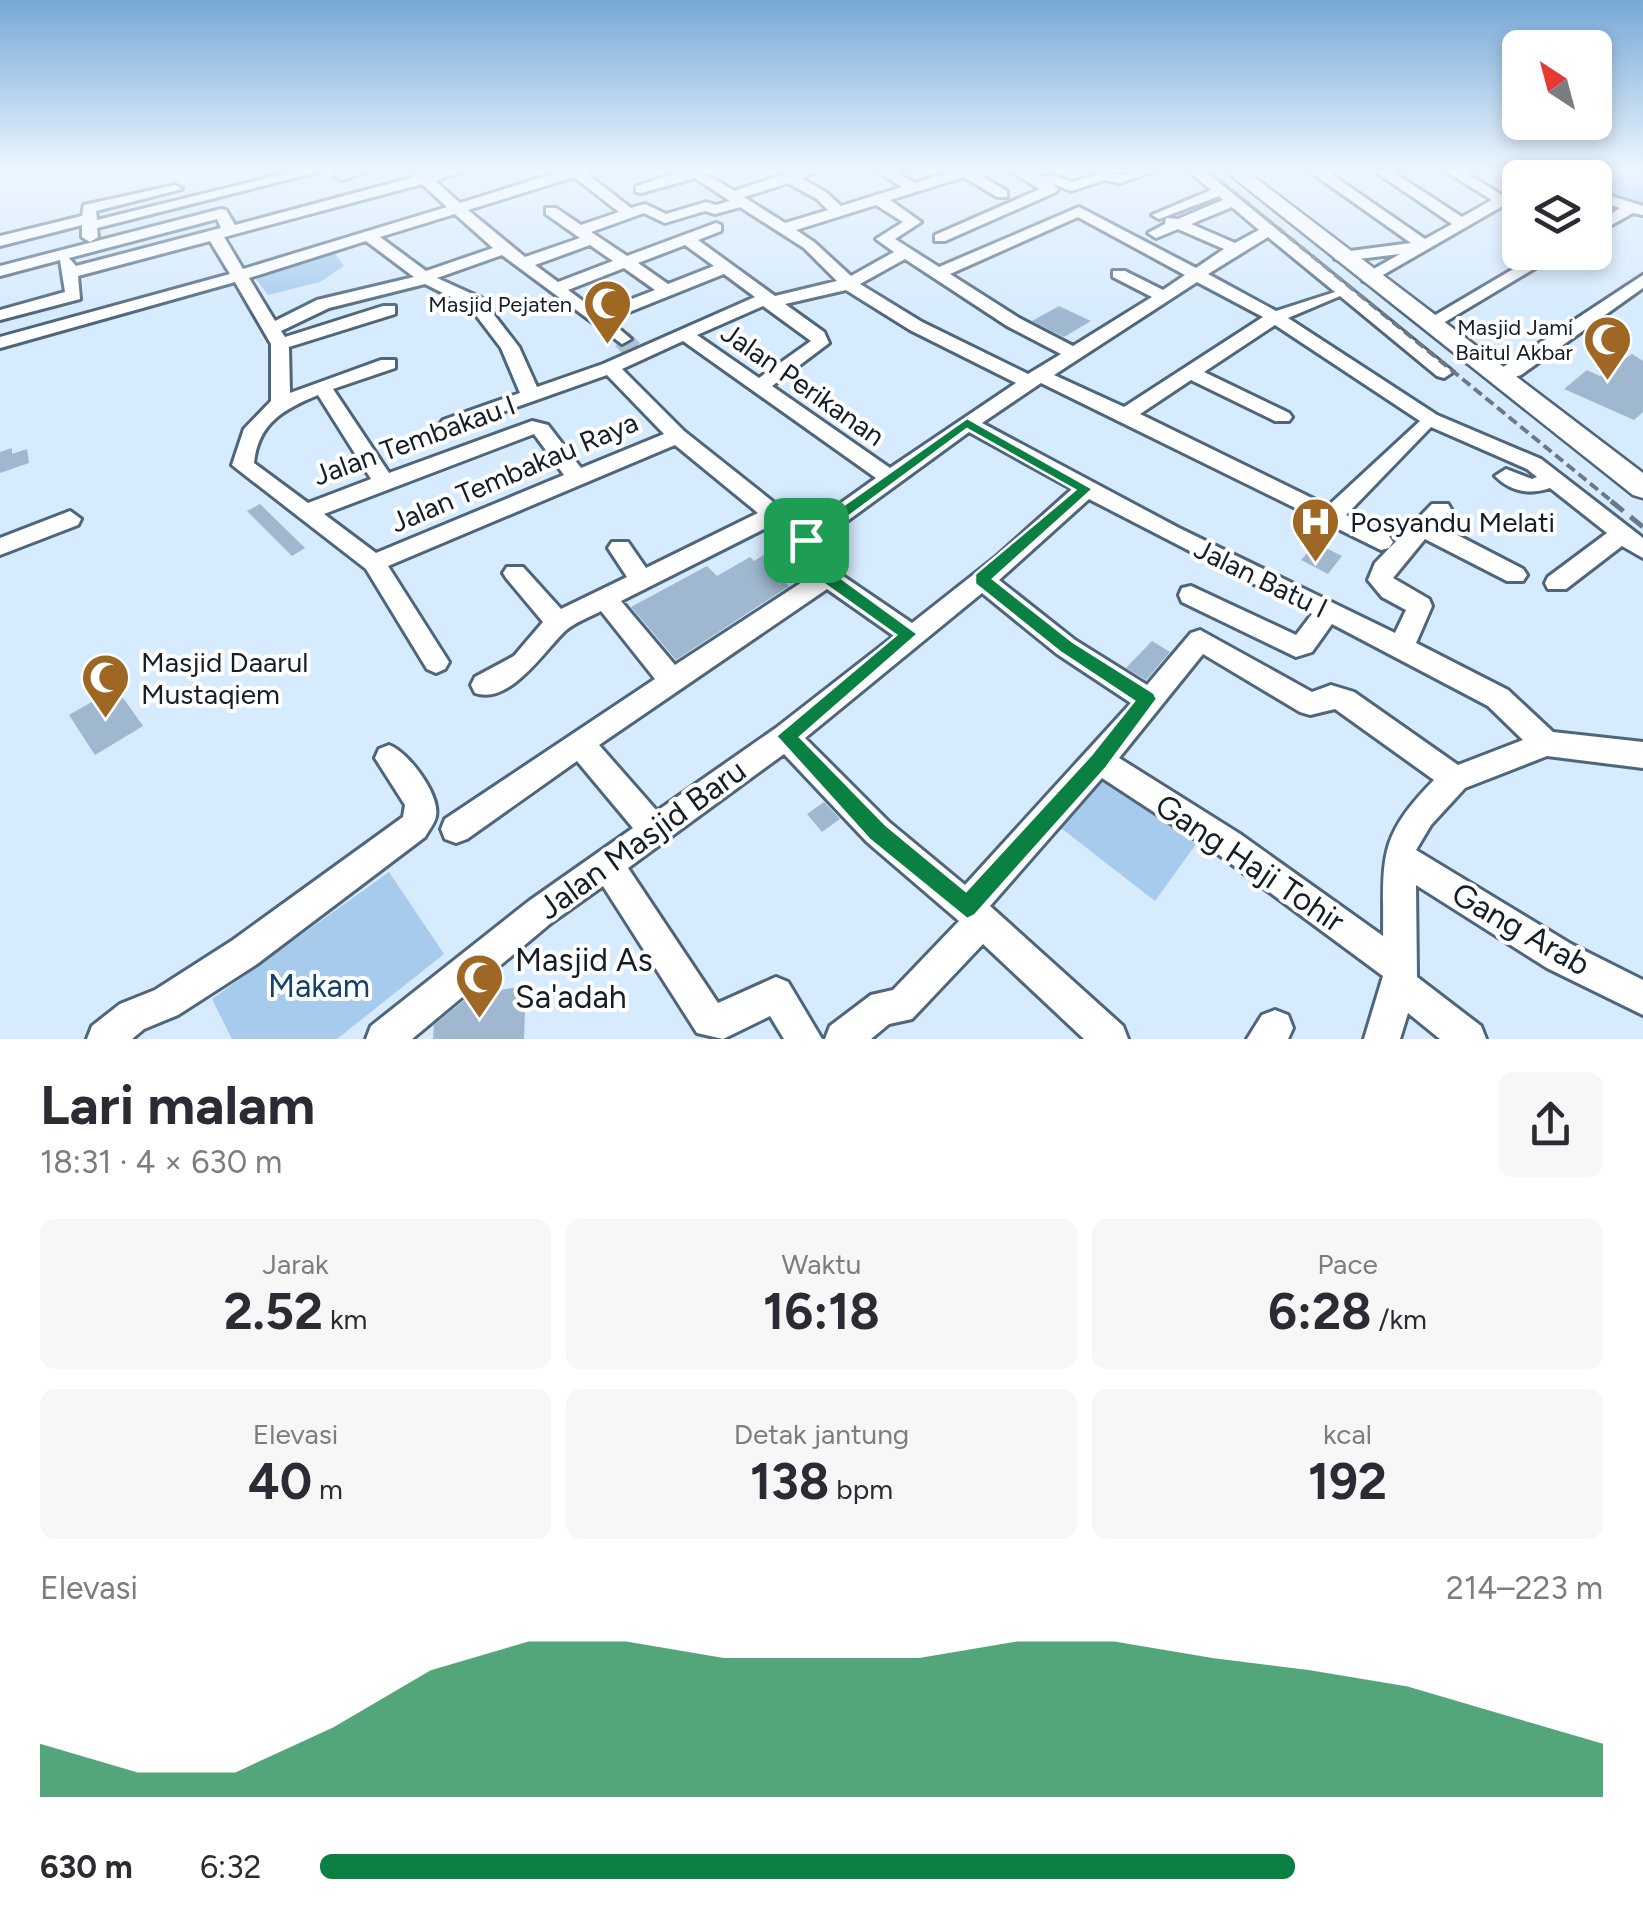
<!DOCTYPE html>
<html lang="id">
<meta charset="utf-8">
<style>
:root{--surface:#fff;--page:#f7f7f7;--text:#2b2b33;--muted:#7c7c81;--accent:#0b8043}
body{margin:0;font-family:Figtree,sans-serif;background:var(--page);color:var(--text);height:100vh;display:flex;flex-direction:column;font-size:38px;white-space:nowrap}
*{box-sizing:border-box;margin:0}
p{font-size:32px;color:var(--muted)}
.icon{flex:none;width:55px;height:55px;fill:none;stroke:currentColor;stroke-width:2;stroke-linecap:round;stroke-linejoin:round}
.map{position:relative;height:1039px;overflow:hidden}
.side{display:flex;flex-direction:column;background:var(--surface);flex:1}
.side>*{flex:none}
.needle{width:65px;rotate:324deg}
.tools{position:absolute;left:1502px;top:30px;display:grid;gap:20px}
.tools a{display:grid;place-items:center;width:110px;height:110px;border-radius:15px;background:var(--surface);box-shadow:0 5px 15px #0003;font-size:50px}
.pin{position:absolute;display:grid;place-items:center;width:85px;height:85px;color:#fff;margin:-42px;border-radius:20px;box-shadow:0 5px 15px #0006}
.round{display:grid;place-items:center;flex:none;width:105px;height:105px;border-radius:15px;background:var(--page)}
.head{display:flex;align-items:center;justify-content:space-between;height:170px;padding:0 40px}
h1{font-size:55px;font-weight:700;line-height:75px}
.metrics{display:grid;grid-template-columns:repeat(3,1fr);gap:15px;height:170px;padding:10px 40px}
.metrics div{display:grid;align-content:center;border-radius:15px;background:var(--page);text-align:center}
.metrics b{font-size:50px;font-weight:700}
.metrics small{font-size:28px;font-weight:400}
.metrics p{font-size:28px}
.chart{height:280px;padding:20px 40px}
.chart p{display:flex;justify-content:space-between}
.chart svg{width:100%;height:180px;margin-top:10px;fill:var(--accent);opacity:.7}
ul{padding:0 40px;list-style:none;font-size:32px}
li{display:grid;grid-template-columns:160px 120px 1fr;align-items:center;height:75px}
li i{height:25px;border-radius:12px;background:var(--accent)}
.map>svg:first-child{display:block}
.green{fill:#a7cbed}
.building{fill:#9fb8cf}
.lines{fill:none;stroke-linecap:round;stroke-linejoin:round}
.minor-tunnel{stroke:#afc2d3;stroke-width:20;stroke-dasharray:20 10;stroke-linecap:butt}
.minor-casing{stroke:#4f657a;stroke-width:6}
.major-casing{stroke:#4f657a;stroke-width:5}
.minor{fill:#fff;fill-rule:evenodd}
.major{fill:#fff;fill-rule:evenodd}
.rail-far1{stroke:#6b7987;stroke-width:4;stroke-dasharray:10 5;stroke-linecap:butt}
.rail{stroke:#6b7987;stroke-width:5;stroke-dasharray:16 9;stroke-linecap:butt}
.route{fill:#0b8043;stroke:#fff;stroke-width:2.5;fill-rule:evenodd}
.labels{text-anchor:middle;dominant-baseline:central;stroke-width:8;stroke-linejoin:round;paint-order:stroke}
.far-poi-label{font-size:22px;fill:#151e27;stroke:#fff;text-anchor:end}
.street-label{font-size:28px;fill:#151e27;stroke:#fff}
.poi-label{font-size:28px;fill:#151e27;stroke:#fff;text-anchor:start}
.near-street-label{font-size:32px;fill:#151e27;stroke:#fff}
.near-poi-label{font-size:32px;fill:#151e27;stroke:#fff;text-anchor:start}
.near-park-label{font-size:32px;fill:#144268;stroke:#fff}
</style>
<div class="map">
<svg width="1643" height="1039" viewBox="0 0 1643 1039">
<rect width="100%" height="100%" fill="#d6ebfe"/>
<g class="green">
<path d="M 1643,172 L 1643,209 L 1595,193 L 1595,178 Z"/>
<path d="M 333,251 L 344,266 L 320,282 L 268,295 L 253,275 Z"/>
<path d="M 1108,774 L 1199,840 L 1155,901 L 1061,828 Z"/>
<path d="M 389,872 L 444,954 L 337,1039 L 232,1039 L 212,999 Z"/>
</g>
<g class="building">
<path d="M 1059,306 L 1091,321 L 1064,337 L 1032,321 Z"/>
<path d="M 1632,354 L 1643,361 L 1643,412 L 1634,420 L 1564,389 L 1587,370 L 1600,376 Z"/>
<path d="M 12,448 L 12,454 L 27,449 L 29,463 L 0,473 L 0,452 Z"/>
<path d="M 260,504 L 305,548 L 292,556 L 247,511 Z"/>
<path d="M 1316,543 L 1342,556 L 1328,574 L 1301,560 Z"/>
<path d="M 777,547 L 790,558 L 771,570 L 789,586 L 676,660 L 631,607 L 707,566 L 717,576 L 750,557 L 754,561 Z"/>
<path d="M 1152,641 L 1170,652 L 1146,680 L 1126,668 Z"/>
<path d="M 116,688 L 143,726 L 95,755 L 69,715 Z"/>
<path d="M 824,802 L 840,819 L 822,832 L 807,814 Z"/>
<path d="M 526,985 L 524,1039 L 433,1039 L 434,1025 L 468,997 Z"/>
</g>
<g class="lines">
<path class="minor-tunnel" d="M 622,339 L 633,350"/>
<defs>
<g id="minor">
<path d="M 300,170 L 325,170 L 97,228 L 98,237 L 90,242 L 82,237 L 82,225 L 0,246 L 0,236 L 82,216 L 84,205 L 175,185 L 182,189 L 96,211 L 97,220 Z"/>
<path d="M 347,170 L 372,170 L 342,180 L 335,176 Z"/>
<path d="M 417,170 L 427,174 L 466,170 L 435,181 L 460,203 L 565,170 L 588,170 L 586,173 L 631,208 L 645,204 L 666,214 L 706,202 L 716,205 L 730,201 L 695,178 L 641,193 L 636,192 L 636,186 C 687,171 687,161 734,191 L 797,170 L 819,170 L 801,178 L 827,193 L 841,206 L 902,187 L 875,170 L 893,170 L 915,183 L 957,170 L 980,170 L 976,173 L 1007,191 L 1007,197 L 997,197 L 964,177 L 890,200 L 921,222 L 895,239 L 939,267 L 1079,207 L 1196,268 L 1224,249 L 1178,229 L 1156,238 L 1148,233 L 1165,224 L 1166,218 L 1178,219 L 1223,200 L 1219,196 L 1159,219 L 1152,215 L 1211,190 L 1188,170 L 1204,170 L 1453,372 L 1444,378 L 1437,376 L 1340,296 L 1288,318 L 1437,415 L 1541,459 L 1643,538 L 1643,558 L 1622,546 L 1566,589 L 1548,589 L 1545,583 L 1548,577 L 1607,533 L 1550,488 C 1530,495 1511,492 1495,476 L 1506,469 L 1532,479 L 1537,477 L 1527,469 L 1431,427 L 1346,515 L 1389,536 L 1393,542 L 1389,548 L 1381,550 L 1041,383 L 982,423 L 1179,528 L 1395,633 L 1406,610 L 1382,597 L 1368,580 L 1375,563 L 1432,504 L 1448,504 L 1451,509 L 1438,525 L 1523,569 L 1527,575 L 1523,581 L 1507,581 L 1425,539 L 1393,578 L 1429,599 L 1432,606 L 1416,643 L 1508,690 L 1553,732 L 1643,742 L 1643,768 L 1547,756 L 1465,788 L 1431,825 L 1416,850 L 1571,944 L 1643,980 L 1643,1015 L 1547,968 L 1416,885 L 1417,977 L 1481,1026 L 1486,1039 L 1440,1039 L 1408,1013 L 1400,1039 L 1364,1039 L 1383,976 L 1218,854 L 1102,778 L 990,906 L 1123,1026 L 1128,1039 L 1084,1039 L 983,944 L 912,1019 L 889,1024 L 871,1039 L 825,1039 L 830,1026 L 871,995 L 893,990 L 959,921 L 867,842 L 784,754 L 628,868 L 718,1003 L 776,977 L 788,982 L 822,1039 L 784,1039 L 770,1016 L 723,1039 L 697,1033 L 603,886 L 551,923 L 412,1039 L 366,1039 L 371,1026 L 529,901 L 633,828 L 577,761 L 467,839 L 456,843 L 445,839 L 441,829 L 445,819 L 655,679 L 601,611 C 590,617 575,622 565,631 C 544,651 510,705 475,693 L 471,685 L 475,677 L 514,656 L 543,622 L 507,579 L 503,573 L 507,567 L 523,567 L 561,609 L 627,577 L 608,548 L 612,542 L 628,542 L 646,568 L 758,513 L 675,445 L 388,566 L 449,662 L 445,669 L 436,673 L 427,669 L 366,569 L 232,465 L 244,429 L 271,401 L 271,344 L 235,282 L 0,348 L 0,337 L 230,274 L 210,241 L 78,276 L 80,299 L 0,320 L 0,310 L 65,292 L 60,260 L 0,276 L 0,266 L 221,209 L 226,210 L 235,225 L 415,177 L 412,174 ZM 574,177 L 619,212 L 581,225 L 556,208 L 546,208 L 546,214 L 580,238 L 525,257 L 468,210 ZM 788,183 L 817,199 L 828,210 L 785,223 L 744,197 ZM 422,184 L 447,207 L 243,269 L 224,237 ZM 876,205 L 903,222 L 876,239 L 894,252 L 851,276 L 814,242 L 796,230 ZM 740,207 L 804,248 L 837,281 L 775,296 L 698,240 L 721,231 L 721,225 L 716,223 L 627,256 L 591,232 L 644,213 L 665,223 L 705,211 L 715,214 ZM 1232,207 L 1259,230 L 1235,243 L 1191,224 ZM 455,214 L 493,248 L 426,271 L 380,237 ZM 1078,217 L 1185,275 L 1163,290 L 1125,271 L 1113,271 L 1113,277 L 1152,297 L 1073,346 L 1019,318 L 950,274 ZM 217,219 L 221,228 L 76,266 L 69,258 ZM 1268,237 L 1335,292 L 1276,311 L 1208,274 ZM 366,241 L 414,277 L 317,300 L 275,321 L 249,278 ZM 590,245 L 613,261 L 558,282 L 535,265 ZM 685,245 L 714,266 L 668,284 L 638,263 ZM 502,255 L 622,344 L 631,339 L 609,320 L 724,274 L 755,297 L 603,364 L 537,387 L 519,347 L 481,298 L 437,278 ZM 905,259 L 1007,326 L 1061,354 L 1028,374 L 922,322 L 860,284 ZM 624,268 L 655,290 L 598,312 L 568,290 ZM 1197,282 L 1263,317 L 1124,407 L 1054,375 ZM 425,284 L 469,306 L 501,348 L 520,393 L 443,420 L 440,424 L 443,428 L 457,428 L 607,375 L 664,434 L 581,468 L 548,425 L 532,421 L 389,473 L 333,389 L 395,368 L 395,360 L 381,360 L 290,393 L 289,347 L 395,314 L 395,306 L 383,306 L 285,337 L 281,331 L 329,308 ZM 846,290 L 910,330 L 1016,383 L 890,468 L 772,386 L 829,343 L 824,332 L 785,304 ZM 763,306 L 811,341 L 759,378 L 697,335 ZM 1275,325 L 1420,421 L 1328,506 L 1140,414 L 1191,380 L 1275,421 L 1289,421 L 1292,417 L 1289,413 L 1204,372 ZM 683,341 L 876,478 L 806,528 L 684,431 L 622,369 ZM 318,395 L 371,479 L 308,503 L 254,463 C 258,423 284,409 318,395 ZM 969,432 L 1072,489 L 997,556 L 912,623 L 821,561 L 817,543 ZM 534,434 L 564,475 L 376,553 L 324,514 ZM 1089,499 L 1312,614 L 1296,635 L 1191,586 L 1182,588 L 1179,595 L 1182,602 L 1296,657 L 1312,652 L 1332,624 L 1488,706 L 1523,740 L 1458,765 L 1354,692 L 1331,685 L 1312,692 L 1200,630 L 1191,633 L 1147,685 L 1075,640 L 999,580 ZM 772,525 L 794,543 L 800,566 L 810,577 L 675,665 L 621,601 ZM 827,589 L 894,636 L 776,728 L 657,811 L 599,745 ZM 982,593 L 1057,654 L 1131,703 L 965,885 L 889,822 L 805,738 ZM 1203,654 L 1300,712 L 1310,715 L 1335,709 L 1434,780 C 1376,839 1384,858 1383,936 L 1240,834 L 1119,758 Z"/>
<path d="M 1008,170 L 1026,170 L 1039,177 L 1052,175 L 1072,182 L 1104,172 L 1120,175 L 1157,170 L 1120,183 L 1105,180 L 1071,191 L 1053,184 L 1058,189 L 1056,192 L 945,241 L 935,241 L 935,235 L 1040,189 Z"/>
<path d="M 1308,170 L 1325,170 L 1425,239 L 1452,224 L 1373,170 L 1390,170 L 1462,217 L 1492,200 L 1444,170 L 1461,170 L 1502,195 L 1520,186 L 1520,196 L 1369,283 L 1363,281 L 1363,275 L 1400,254 L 1341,261 L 1335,259 L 1335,253 L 1411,243 Z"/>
<path d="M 1524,170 L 1541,170 L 1560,178 L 1520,178 L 1520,182 L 1515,181 L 1515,175 Z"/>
<path d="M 1595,191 L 1643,206 L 1643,215 L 1633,213 L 1595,234 L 1595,223 L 1620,208 L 1595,200 Z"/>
<path d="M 1542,252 L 1562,252 L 1435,328 L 1429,329 L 1420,324 Z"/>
<path d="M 1643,275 L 1643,288 L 1521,375 L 1497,383 L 1488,377 Z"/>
<path d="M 70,511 L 81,519 L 78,525 L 0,555 L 0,538 Z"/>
<path d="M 389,745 C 408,752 440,794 436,816 C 435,823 428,831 425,837 L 257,964 L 178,1015 L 144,1029 L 132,1039 L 87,1039 L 92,1026 L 120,1004 L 155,990 L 233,940 L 403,817 L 405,805 L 375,758 L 379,749 Z"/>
<path d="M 1275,1010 L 1288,1015 L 1293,1028 L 1288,1039 L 1247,1039 L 1262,1015 Z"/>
</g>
<path id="major" d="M 1224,170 L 1245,170 L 1643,473 L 1643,498 L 1633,495 Z"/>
</defs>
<use href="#minor" class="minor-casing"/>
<use href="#major" class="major-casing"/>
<use href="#minor" class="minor"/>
<use href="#major" class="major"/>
<path class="rail-far1" d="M 1207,170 L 1614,503"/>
<path class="rail" d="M 1611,501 L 1643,527"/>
</g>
<linearGradient id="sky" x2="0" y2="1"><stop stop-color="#77a8d6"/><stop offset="0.54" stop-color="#edf6ff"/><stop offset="1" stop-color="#edf6ff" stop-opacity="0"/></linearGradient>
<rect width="1643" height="316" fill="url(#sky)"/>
<path class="route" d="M 967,418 L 1093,489 L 993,579 L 1073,642 L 1154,693 L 1157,699 L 1106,768 L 975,915 L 967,919 L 870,840 L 776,736 L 896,635 L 806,571 L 796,550 L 800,536 ZM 967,429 L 1075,490 L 975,574 L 975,584 L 1060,652 L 1134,701 L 1091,755 L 966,891 L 886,825 L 800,737 L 918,634 L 819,562 L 814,542 Z"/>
<defs>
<symbol id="mosque-pin" viewBox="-11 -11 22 30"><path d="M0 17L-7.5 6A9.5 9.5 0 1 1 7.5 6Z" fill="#9f6724" stroke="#fff"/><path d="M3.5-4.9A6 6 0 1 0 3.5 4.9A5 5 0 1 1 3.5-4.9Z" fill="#fff"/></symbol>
<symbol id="hospital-pin" viewBox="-11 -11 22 30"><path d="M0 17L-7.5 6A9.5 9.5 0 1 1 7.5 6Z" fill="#9f6724" stroke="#fff"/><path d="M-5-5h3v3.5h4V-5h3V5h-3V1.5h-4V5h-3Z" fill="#fff"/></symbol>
</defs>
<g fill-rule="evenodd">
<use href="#mosque-pin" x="580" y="276" width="55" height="75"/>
<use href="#mosque-pin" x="1580" y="312" width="55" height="75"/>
<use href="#hospital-pin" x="1288" y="494" width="55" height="75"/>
<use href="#mosque-pin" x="78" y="650" width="55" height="75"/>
<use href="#mosque-pin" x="452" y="950" width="55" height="75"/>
</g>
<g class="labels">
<g class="far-poi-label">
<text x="572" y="304">Masjid Pejaten</text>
<text x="1573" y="327">Masjid Jami<tspan x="1573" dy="25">Baitul Akbar</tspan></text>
</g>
<g class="street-label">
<text transform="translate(803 384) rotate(35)">Jalan Perikanan</text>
<text transform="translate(414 440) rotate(-20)">Jalan Tembakau I</text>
<text transform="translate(514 472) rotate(-23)">Jalan Tembakau Raya</text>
<text transform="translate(1261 578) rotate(26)">Jalan Batu I</text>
</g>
<g class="poi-label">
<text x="1350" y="522">Posyandu Melati</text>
<text x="141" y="662">Masjid Daarul<tspan x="141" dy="32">Mustaqiem</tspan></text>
</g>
<g class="near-street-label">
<text transform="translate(642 839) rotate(-36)">Jalan Masjid Baru</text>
<text transform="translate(1250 863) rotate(34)">Gang Haji Tohir</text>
<text transform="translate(1521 929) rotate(30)">Gang Arab</text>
</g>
<g class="near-poi-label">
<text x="515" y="960">Masjid As<tspan x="515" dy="37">Sa'adah</tspan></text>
</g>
<g class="near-park-label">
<text x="319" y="986">Makam</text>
</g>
</g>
</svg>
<div class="tools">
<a><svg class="needle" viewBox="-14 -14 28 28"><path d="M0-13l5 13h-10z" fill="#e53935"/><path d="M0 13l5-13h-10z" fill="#7c7c81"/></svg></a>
<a><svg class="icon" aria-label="layers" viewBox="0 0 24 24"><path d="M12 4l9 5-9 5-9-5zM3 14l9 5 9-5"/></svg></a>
</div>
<div class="pin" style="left:806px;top:540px;background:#1e9e55"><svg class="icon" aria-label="arrive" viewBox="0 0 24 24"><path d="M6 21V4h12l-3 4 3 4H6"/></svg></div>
</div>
<section class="side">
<div class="head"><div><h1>Lari malam</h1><p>18:31 · 4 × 630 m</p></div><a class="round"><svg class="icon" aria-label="share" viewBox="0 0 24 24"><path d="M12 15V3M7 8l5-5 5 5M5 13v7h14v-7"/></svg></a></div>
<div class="metrics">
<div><p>Jarak</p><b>2.52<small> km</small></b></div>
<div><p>Waktu</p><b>16:18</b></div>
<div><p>Pace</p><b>6:28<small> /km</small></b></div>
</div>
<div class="metrics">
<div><p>Elevasi</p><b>40<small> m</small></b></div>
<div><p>Detak jantung</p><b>138<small> bpm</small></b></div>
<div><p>kcal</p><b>192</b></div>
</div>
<div class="chart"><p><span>Elevasi</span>214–223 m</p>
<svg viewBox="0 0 160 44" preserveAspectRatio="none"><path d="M0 44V31L10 38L20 38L30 27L40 13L50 6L60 6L70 10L80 10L90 10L100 6L110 6L120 10L130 13L140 17L150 24L160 31V44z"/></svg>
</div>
<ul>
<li><b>630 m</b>6:32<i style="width:76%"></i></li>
</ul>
</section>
